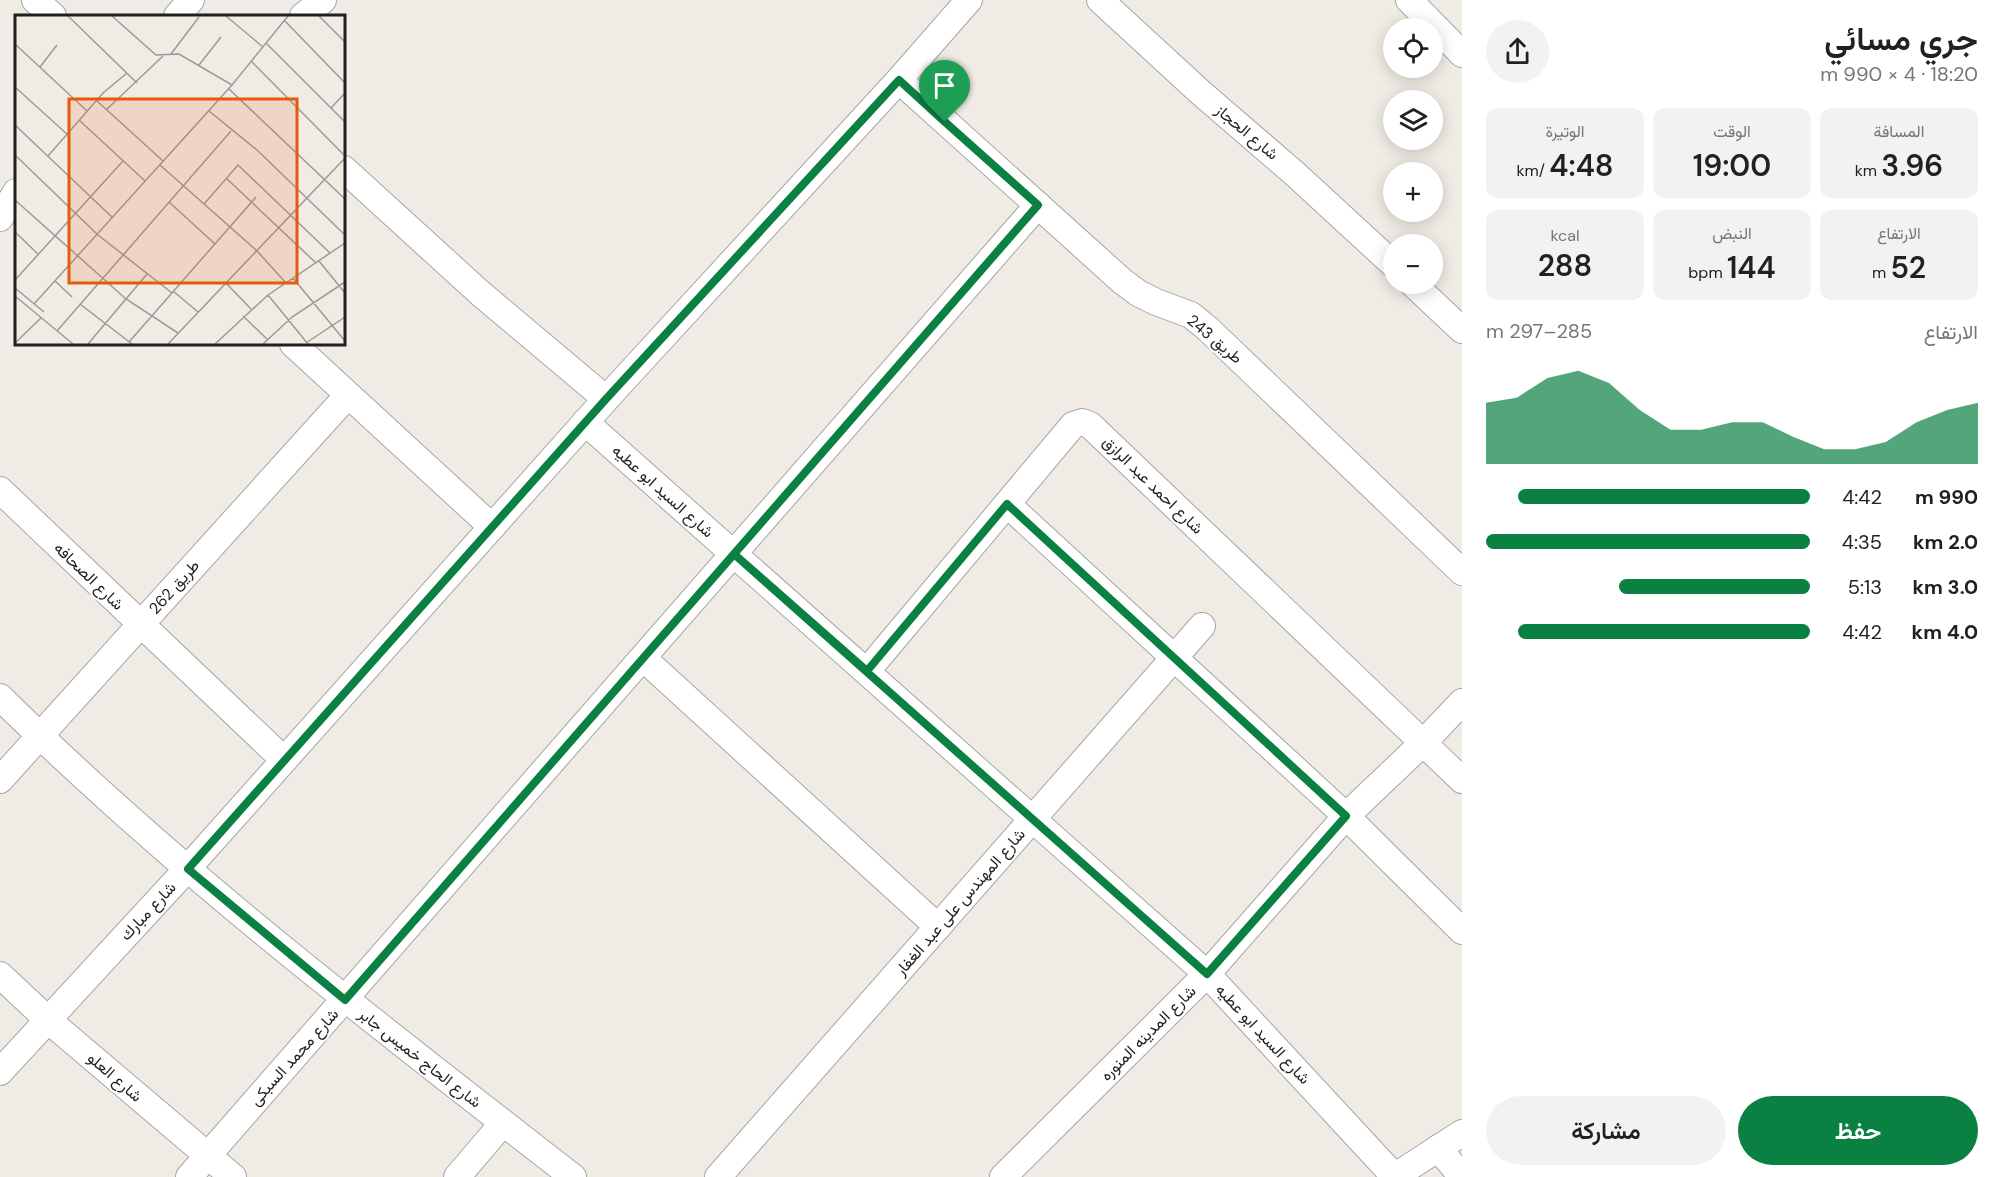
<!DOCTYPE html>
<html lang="ar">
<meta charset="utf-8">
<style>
:root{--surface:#fff;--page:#f2f2f2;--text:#202124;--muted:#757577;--accent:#0b8043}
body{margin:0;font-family:"DM Sans",Vazirmatn,sans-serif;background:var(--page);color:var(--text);direction:rtl;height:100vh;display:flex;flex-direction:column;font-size:22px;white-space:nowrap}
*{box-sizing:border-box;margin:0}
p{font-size:20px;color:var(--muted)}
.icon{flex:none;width:33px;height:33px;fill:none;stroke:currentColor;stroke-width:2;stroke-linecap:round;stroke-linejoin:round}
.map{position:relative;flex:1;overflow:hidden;direction:ltr}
.sheet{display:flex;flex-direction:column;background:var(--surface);width:540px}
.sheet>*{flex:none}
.controls{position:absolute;left:1383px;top:18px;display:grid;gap:12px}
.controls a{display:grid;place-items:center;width:60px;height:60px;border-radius:50%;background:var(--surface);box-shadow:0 3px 15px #0003;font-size:30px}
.pin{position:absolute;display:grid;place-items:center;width:51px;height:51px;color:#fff;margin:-62px -26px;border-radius:50% 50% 50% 0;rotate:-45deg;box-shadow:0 0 6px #0007}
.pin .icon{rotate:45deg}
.round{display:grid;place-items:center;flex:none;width:63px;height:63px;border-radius:32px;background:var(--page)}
.headline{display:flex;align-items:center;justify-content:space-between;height:102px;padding:0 24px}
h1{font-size:33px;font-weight:600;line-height:45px}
.stats{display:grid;grid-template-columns:repeat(3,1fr);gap:9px;height:102px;padding:6px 24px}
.stats div{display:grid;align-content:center;border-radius:12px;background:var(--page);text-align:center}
.stats b{font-size:30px;font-weight:600}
.stats small{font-size:16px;font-weight:400}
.stats p{font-size:16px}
.chart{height:168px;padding:12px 24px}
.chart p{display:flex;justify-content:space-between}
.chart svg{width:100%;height:108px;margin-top:6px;fill:var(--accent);opacity:.7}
.primary-button{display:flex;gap:12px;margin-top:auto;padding:12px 24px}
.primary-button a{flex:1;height:69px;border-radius:36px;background:var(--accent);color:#fff;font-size:24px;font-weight:600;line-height:69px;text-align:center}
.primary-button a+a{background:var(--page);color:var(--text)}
ul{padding:0 24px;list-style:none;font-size:20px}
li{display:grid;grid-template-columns:96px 72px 1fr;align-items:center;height:45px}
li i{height:15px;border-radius:8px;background:var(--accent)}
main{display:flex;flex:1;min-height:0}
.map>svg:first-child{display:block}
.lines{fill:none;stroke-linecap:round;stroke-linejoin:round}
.street-casing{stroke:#a6a6a6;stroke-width:28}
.street{stroke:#fff;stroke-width:26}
.route-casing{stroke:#fff;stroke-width:12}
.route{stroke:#0b8043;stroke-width:8}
.labels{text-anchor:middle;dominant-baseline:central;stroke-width:4.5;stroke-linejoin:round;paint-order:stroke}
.street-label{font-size:16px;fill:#1f1f1f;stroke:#fff}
.inset-road{fill:none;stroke:#9c9a96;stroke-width:1.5}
.view{fill:#e8590c;fill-opacity:0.15;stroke:#e8590c;stroke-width:3}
.inset-edge{fill:none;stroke:#1f1f1f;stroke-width:3}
</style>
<main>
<section class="sheet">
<div class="headline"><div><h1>جري مسائي</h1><p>18:20 · 4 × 990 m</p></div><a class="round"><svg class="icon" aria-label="share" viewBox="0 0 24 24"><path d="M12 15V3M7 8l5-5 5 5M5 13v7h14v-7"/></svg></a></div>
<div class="stats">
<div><p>المسافة</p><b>3.96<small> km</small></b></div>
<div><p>الوقت</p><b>19:00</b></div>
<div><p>الوتيرة</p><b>4:48<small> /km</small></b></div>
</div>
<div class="stats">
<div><p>الارتفاع</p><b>52<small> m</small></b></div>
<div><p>النبض</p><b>144<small> bpm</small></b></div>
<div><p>kcal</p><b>288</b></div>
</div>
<div class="chart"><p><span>الارتفاع</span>285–297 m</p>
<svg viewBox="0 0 160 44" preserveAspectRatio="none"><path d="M0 44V19L10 17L20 9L30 6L40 11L50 22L60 30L70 30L80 27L90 27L100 33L110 38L120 38L130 35L140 27L150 22L160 19V44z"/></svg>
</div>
<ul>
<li><b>990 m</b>4:42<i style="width:90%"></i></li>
<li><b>2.0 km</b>4:35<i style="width:100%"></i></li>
<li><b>3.0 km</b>5:13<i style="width:59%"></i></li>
<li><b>4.0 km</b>4:42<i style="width:90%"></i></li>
</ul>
<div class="primary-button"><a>حفظ</a><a>مشاركة</a></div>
</section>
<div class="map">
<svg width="1462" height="1177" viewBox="0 0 1462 1177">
<rect width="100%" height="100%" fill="#f0ece5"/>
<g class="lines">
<defs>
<g id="street">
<path d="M 35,0 L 53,16"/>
<path d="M 1100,0 L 1200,92 L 1294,173 L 1394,265"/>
<path d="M 1409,0 L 1462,54"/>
<path d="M 177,16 L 191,0"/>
<path d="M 303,16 L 323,0"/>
<path d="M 899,80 L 1122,281 L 1138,293 L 1156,302 L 1191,315 L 1208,329 L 1462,572"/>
<path d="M 344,169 L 480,293 L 606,399"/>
<path d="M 0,218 L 16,192"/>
<path d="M 1413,284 L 1462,330"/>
<path d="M 293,344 L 492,527"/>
<path d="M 585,422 L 1207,974 L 1395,1177"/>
<path d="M 0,490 L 284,760"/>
<path d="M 1007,504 L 1346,816 L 1462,931"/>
<path d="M 643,658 L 938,927"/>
<path d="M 867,671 L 1073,425 L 1082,422 L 1090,425 L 1462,780"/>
<path d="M 0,697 C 177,872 376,1024 573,1177"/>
<path d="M 0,780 L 348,395"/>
<path d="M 0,975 L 48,1020 L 233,1177"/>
<path d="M 0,1072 L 187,869 L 606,399 L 899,80 L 969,0"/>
<path d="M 1438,1148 L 1462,1177"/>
<path d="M 189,1177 L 1038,205"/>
<path d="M 457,1177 L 503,1123"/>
<path d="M 718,1177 L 1202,626"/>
<path d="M 1003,1177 L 1207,974 L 1346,816 L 1424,742 L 1462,702"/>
<path d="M 1394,1177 L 1462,1133"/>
</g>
</defs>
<use href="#street" class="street-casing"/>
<use href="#street" class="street"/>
</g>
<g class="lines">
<defs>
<path id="route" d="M 945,122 L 899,80 L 606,399 L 188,869 L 345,1000 L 734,554 L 1207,974 L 1346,816 L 1007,504 L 867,671 L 734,554 L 1038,205 L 945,122"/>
</defs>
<use href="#route" class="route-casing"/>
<use href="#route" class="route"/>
</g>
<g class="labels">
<g class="street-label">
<text transform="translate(1247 132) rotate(40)">شارع الحجاز</text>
<text transform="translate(1215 339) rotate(40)">طريق 243</text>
<text transform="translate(1153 485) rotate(44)">شارع احمد عبد الرازق</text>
<text transform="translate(663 491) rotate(42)">شارع السيد ابو عطيه</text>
<text transform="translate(89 576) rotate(44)">شارع الصحافه</text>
<text transform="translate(174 587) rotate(-48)">طريق 262</text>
<text transform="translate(960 902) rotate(-49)">شارع المهندس على عبد الغفار</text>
<text transform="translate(148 911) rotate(-47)">شارع مبارك</text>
<text transform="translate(1148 1033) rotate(-45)">شارع المدينه المنوره</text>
<text transform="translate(1263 1034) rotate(47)">شارع السيد ابو عطيه</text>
<text transform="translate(294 1057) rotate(-48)">شارع محمد السبكى</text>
<text transform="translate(420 1058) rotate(38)">شارع الحاج خميس جابر</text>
<text transform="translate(115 1077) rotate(41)">شارع العلو</text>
</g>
</g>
<g transform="translate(15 15)">
<rect width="330" height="330" fill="#f0ece5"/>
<path class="inset-road" d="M 53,1 L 122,68M 97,1 L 141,40 L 164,39 L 217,70M 211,1 L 248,32M 304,1 L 330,27M 269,5 L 330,68M 251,28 L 330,107M 0,29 L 72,96M 156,39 L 184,2M 236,46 L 330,141M 184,50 L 206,22M 25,52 L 42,30M 0,72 L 53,120M 214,74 L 330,184M 82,86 L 148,146M 316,93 L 330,78M 91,95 L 148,41M 194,96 L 242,135 L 330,220M 64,105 L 130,166M 0,110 L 98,203M 0,140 L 83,220 L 157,278M 33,141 L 88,78 L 112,58M 145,150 L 242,236 L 271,268M 211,163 L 301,248M 0,185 L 111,284 L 163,318M 154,187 L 200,229M 189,189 L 223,150 L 315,238M 0,217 L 23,239M 304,246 L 330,278M 278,263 L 330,326M 0,265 L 108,146M 40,266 L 57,282M 210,267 L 236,294M 0,273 L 29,297M 158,276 L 183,297M 253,280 L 293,329M 0,281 L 58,329M 19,289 L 217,70 L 273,1M 65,289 L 117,329M 228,301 L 253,325M 42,316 L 216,116M 114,327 L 241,182M 0,328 L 26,303M 291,328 L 330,302M 73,329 L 132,259M 153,329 L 330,143M 200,329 L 253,280 L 330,228M 248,329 L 277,302 L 330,267"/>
<path class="view" d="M 54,84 L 282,84 L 282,268 L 54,268 Z"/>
<rect width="330" height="330" class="inset-edge"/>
</g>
</svg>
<div class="controls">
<a><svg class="icon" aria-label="locate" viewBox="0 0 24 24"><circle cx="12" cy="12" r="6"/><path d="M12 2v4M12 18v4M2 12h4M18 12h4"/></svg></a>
<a><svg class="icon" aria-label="layers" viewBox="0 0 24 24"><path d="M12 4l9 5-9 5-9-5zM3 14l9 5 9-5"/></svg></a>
<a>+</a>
<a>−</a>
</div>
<div class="pin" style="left:945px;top:122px;background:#1e9e55"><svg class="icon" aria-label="arrive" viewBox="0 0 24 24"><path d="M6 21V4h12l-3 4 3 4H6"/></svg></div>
</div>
</main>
